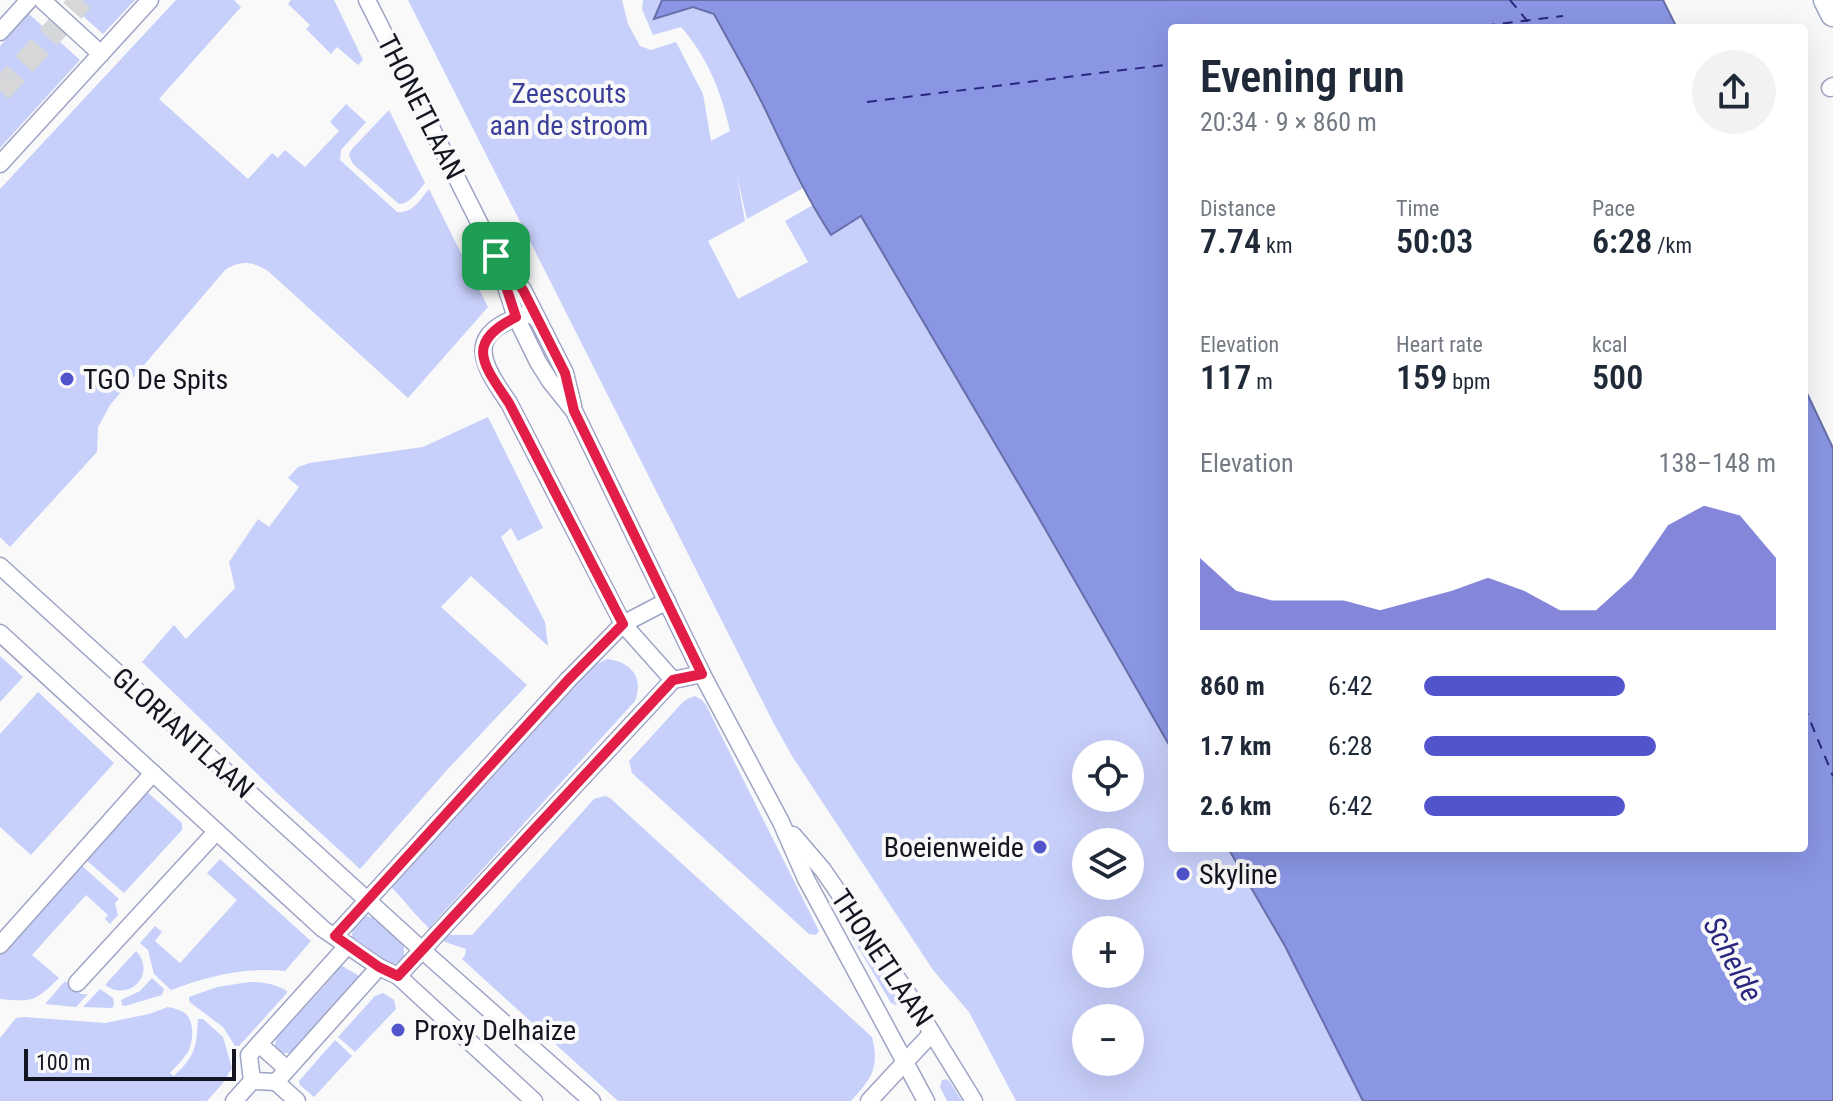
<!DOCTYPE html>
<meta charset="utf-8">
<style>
:root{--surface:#fff;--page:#f2f2f3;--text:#1f2937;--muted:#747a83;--accent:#5154cb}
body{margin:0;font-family:"Roboto Condensed",sans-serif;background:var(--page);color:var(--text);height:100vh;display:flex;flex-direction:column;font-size:30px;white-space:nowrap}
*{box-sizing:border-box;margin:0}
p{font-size:26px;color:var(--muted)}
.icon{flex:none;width:44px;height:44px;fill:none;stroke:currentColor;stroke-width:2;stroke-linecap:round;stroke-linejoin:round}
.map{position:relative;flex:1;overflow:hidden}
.side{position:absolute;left:1168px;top:24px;width:640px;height:828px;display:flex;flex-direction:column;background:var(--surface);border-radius:8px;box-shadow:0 8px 32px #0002}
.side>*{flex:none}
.controls{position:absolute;left:1072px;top:740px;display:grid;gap:16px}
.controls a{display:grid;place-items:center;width:72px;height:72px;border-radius:50%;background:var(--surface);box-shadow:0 8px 32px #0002;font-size:40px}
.scale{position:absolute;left:24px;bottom:20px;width:212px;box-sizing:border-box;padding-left:8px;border:4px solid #131520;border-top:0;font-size:22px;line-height:28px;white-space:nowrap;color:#131520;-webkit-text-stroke:6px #f9f9f9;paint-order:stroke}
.pin{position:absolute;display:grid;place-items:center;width:68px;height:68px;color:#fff;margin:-34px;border-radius:16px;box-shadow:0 4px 12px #0006}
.round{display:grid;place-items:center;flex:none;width:84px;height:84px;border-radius:42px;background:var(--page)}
.head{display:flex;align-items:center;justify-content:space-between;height:136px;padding:0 32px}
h1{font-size:44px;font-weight:600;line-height:60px}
.metrics{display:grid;grid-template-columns:repeat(3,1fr);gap:12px;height:136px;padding:8px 32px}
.metrics div{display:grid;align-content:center}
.metrics b{font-size:34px;font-weight:600}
.metrics small{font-size:22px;font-weight:400}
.metrics p{font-size:22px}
.chart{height:224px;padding:16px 32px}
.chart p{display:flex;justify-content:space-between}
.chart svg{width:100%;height:144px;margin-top:8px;fill:var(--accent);opacity:.7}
ul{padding:0 32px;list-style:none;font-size:26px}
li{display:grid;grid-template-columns:128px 96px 1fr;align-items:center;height:60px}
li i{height:20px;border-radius:10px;background:var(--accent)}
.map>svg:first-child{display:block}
.green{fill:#c7cffb;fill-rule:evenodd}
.water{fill:#8a95e4;stroke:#666fa9;stroke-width:2}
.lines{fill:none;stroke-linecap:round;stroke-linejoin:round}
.ferry{stroke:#2a2781;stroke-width:2;stroke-dasharray:10 8;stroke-linecap:butt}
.secondary-tunnel{stroke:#d6d7d8;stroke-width:24;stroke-dasharray:24 12;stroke-linecap:butt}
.street-casing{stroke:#9ea4c5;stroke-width:19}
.secondary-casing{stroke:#9ea4c5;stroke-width:27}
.street{stroke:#fff;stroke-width:16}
.secondary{stroke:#fff;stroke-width:24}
.route-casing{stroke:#fff;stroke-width:16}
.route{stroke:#e11d48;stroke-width:10}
.poi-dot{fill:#5154cb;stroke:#f9f9f9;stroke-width:3}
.labels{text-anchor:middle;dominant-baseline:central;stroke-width:8;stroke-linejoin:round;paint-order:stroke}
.park-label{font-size:28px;fill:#3c3f9a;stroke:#f9f9f9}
.street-label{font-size:28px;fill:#131520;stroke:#f9f9f9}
.poi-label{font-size:28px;fill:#131520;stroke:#f9f9f9;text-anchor:start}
.water-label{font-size:30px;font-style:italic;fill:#2a2781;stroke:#f9f9f9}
</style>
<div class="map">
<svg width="1833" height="1101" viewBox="0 0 1833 1101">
<rect width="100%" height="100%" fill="#f9f9f9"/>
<g class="green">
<path d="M 65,0 L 135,0 L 103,34 Z"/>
<path d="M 176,0 L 234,0 L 241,7 L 159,99 L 248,179 L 272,153 L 278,158 L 285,150 L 305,167 L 339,131 L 330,122 L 346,104 L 366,122 L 341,150 L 340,160 L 397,212 C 412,214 420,200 429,189 L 488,307 L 408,398 L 268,271 C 252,261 241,260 225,270 L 110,405 L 98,427 L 97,452 L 10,547 L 0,537 L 0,189 Z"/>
<path d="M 291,0 L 334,0 L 363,60 L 358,65 L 337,47 L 331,54 L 306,29 L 310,25 L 288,4 Z"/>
<path d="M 408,0 L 622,0 L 628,24 L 640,46 L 651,50 L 676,42 L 703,94 L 711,141 L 730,131 C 722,93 707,56 681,27 L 653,35 L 642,9 L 643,0 L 662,0 L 655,19 L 693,7 L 714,14 L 805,187 L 747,219 L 737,176 L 745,221 L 708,241 L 738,299 L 808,262 L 785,221 L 813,205 L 819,217 L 860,215 L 1036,513 L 1172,750 L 1172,848 L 1228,848 L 1285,946 L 1363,1101 L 1016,1101 L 969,1012 L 933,970 L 792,756 L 773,722 ZM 1086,754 L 1130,754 L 1130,798 L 1086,798 ZM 1086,842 L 1130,842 L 1130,886 L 1086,886 ZM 1086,930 L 1130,930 L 1130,974 L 1086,974 ZM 1086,1018 L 1130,1018 L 1130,1062 L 1086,1062 Z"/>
<path d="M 29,14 L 80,60 L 0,148 L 0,46 Z"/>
<path d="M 389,110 L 425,183 C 418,191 410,204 399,204 L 353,164 L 349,155 L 351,150 Z"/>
<path d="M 488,417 L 543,528 L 518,541 L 511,528 L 501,537 L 545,622 L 548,646 L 471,576 L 441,607 L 527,685 L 447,770 L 360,869 L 278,794 L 142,662 L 174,625 L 186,639 L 235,588 L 229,562 L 258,519 L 269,527 L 299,487 L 288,478 L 298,467 L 310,463 L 423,447 Z"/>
<path d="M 0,656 L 23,677 L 0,702 Z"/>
<path d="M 607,659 C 631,662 644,677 635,701 L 431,926 L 434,929 L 432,931 C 416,917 404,899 388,884 L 398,879 L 591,667 Z"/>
<path d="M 38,692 L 114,763 L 31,855 L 0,827 L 0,734 Z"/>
<path d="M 695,696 L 702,700 L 706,705 L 819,931 L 816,935 L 809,934 L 632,773 L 629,761 L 683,702 L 689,698 Z"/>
<path d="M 146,791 L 182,823 L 182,830 L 124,893 L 85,859 Z"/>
<path d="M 605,796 L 610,798 L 872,1037 C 880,1068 871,1079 851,1101 L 618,1101 L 462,959 L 465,955 L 466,949 L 445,942 L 440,938 L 441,935 L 472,935 L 594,799 Z"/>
<path d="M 220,859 L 311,941 L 285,971 C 244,967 209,976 171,990 L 154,974 L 148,950 L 140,943 L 155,926 L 162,932 L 155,941 L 180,963 L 237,900 L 207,873 Z"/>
<path d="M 80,864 L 119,899 L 115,903 L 118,915 L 110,924 L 105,919 L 108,915 L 86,895 L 32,955 L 59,978 C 34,1002 34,1002 0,999 L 0,954 Z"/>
<path d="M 366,916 C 380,918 392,933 402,942 L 404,946 L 404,956 L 398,963 L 389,965 L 355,943 C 348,931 355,921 366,916 Z"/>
<path d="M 850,928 L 854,930 L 898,999 L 898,1004 L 896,1005 L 891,1003 L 849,932 Z"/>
<path d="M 136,951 C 157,973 130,1003 105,985 Z"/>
<path d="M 339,964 L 364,979 L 353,990 L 349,987 L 293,1050 L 290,1053 L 281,1053 L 275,1046 L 276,1039 L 334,975 L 332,972 Z"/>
<path d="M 152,978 L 164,989 L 162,995 L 125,1006 L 122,1005 L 121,1000 L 140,991 Z"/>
<path d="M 65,981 L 81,994 L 88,994 L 76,1007 L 45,1004 Z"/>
<path d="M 249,982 C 263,982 275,984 287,991 L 287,993 L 239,1046 L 235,1046 L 223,1027 L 192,1004 L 189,1001 L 189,997 L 217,987 Z"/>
<path d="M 100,989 L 113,998 L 114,1005 L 112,1008 L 83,1007 Z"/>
<path d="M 383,993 L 394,1000 L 396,1009 L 355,1052 L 338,1037 L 375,996 Z"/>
<path d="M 168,1007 C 174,1008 181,1010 186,1014 C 195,1023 193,1042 188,1052 C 183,1060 176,1066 170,1073 L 174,1076 C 196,1055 196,1048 198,1019 L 203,1019 L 223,1037 L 232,1068 L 223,1083 L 207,1101 L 0,1101 L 0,1038 L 16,1018 L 24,1017 L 105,1023 L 149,1014 Z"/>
<path d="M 335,1040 L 352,1056 L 314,1097 L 300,1085 L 299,1081 Z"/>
<path d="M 946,1079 L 950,1082 L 962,1101 L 947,1101 L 940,1087 L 942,1080 Z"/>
</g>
<g class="water">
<path d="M 662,0 L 1663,0 L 1677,28 L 1172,28 L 1172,750 L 1036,513 L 861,216 L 831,235 C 806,197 787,155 767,113 C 751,80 732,47 714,14 L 693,7 L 654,19 Z"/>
<path d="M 1804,387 L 1833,448 L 1833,1101 L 1363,1101 L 1285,946 L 1228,848 L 1804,848 Z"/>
</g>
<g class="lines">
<g class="ferry">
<path d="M 1510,0 L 1533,28"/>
<path d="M 1467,28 L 1563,16"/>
<path d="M 867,102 L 1172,64"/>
<path d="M 1804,706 L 1833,776"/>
</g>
<path class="secondary-tunnel" d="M 0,91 L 82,0"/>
<defs>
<g id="street">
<path d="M 42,0 L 101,54"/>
<path d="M 367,0 L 496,256 L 516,317 L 538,362 L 550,381 L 574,411 L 702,674 L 781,822 L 806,879 L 926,1101"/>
<path d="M 0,32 L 29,0"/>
<path d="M 1830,88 L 1833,86"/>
<path d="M 0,164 L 150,0"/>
<path d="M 504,266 L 523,290 L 565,373 L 573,406"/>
<path d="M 538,320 L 534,316 L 527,314 C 465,333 479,360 509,403 L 623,624 L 673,680"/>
<path d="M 0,566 L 422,950 L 592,1101"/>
<path d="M 0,633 L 323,929 L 379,967 L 398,976 L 534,1101"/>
<path d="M 793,835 L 823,870 L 908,994 L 974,1101"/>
<path d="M 335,936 L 568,680 L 623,624 L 667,601"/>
<path d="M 0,945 L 153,773"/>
<path d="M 398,976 L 673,680 L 702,674"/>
<path d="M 77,983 L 216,832"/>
<path d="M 259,1044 L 287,1069"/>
<path d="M 252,1081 L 276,1082 L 379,967"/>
<path d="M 276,1082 L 297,1101"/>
<path d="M 234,1101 L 252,1081 L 249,1055 L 348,945"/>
<path d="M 869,1101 L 932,1033"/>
</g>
<path id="secondary" d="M 1826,0 L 1833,14"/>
</defs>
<use href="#street" class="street-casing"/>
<use href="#secondary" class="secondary-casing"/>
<use href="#street" class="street"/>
<use href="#secondary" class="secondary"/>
</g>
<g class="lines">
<defs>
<path id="route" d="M 496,256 L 523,290 L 565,373 L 574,411 L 702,674 L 673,680 L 398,976 L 379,967 L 335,936 L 568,680 L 623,624 L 509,403 C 483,364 464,343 516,317 Z"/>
</defs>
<use href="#route" class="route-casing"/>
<use href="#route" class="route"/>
</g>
<g class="poi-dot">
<circle cx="67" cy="379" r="8"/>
<circle cx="1040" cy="847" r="8"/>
<circle cx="1183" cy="874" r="8"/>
<circle cx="398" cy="1030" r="8"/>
</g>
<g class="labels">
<g class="park-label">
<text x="569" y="93">Zeescouts<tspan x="569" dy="32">aan de stroom</tspan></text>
</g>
<g class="street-label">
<text transform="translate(421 107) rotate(63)">THONETLAAN</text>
<text transform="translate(183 733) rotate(42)">GLORIANTLAAN</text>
<text transform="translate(882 958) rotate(56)">THONETLAAN</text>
</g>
<g class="poi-label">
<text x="83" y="379">TGO De Spits</text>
<text x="1024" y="847" text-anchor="end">Boeienweide</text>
<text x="1199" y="874">Skyline</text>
<text x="414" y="1030">Proxy Delhaize</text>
</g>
<g class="water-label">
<text transform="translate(1733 959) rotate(62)">Schelde</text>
</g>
</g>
</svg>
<div class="controls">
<a><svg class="icon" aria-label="locate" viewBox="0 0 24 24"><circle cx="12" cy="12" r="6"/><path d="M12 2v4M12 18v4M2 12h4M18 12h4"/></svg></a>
<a><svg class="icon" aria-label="layers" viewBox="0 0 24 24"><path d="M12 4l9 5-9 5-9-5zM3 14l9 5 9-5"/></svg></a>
<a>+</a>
<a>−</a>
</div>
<div class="scale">100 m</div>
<div class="pin" style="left:496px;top:256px;background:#1e9e55"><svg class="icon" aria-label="arrive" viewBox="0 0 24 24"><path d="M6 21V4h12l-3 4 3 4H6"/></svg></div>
<section class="side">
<div class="head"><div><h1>Evening run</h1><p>20:34 · 9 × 860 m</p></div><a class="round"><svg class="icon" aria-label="share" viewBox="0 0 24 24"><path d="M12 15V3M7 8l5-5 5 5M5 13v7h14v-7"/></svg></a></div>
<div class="metrics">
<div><p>Distance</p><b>7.74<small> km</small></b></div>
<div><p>Time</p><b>50:03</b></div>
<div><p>Pace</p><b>6:28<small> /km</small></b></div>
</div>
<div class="metrics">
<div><p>Elevation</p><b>117<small> m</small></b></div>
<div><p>Heart rate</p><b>159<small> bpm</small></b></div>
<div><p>kcal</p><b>500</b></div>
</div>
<div class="chart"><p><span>Elevation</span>138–148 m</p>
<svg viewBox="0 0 160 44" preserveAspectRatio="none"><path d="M0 44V22L10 32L20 35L30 35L40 35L50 38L60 35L70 32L80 28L90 32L100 38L110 38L120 28L130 12L140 6L150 9L160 22V44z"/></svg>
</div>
<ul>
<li><b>860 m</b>6:42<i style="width:57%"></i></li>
<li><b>1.7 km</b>6:28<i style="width:66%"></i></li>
<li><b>2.6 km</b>6:42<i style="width:57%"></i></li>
</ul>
</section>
</div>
